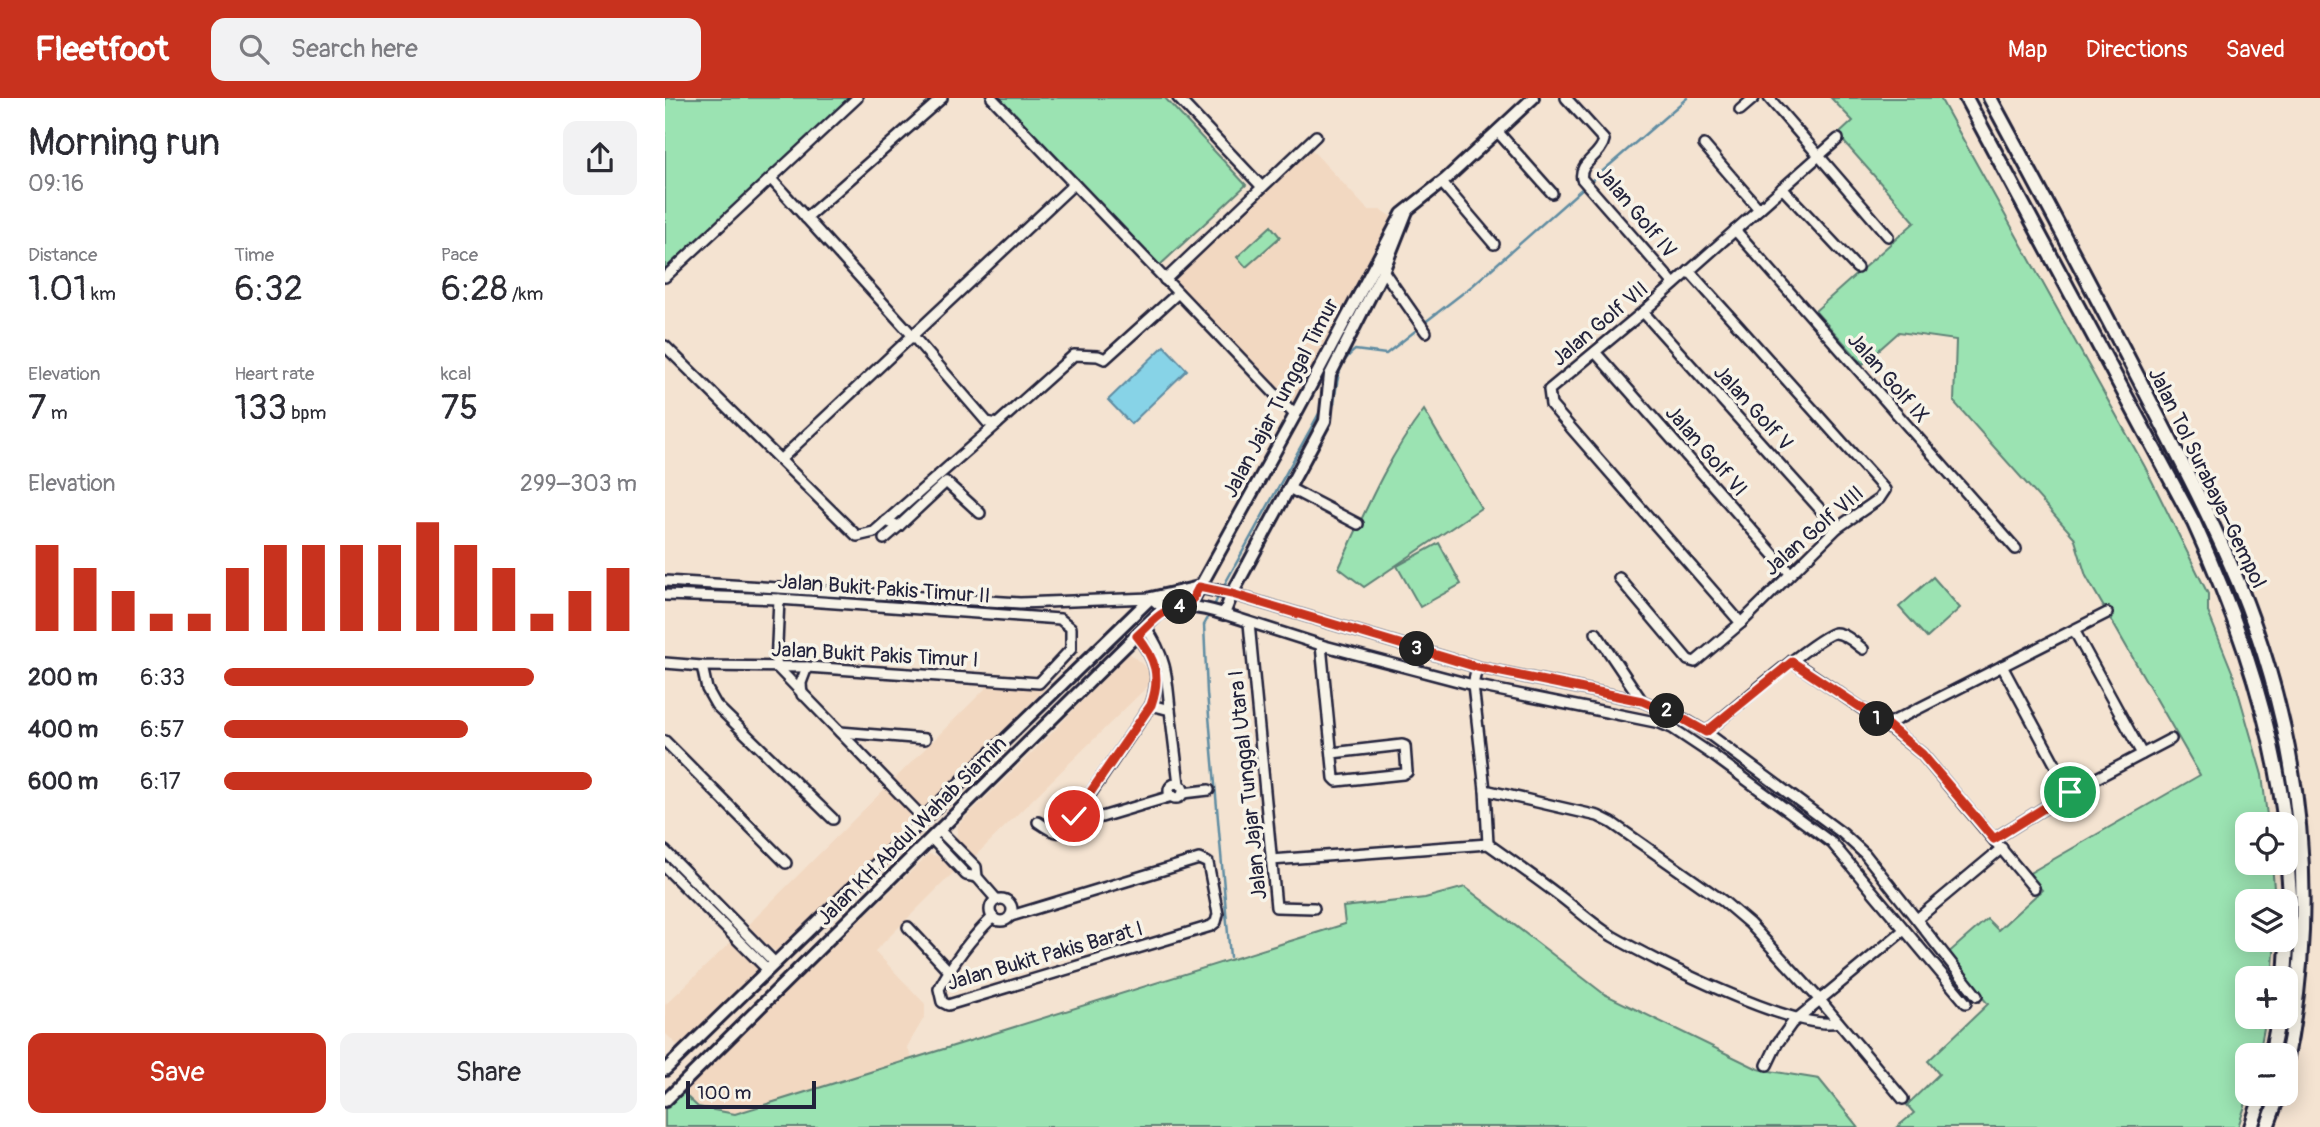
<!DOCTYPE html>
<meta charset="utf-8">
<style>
:root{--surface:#fff;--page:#f2f2f3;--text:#2b2b33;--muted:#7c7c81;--accent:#c8321e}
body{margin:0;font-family:Pangolin,sans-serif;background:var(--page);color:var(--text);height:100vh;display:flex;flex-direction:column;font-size:26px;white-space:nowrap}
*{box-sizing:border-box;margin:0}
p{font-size:23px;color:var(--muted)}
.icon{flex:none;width:38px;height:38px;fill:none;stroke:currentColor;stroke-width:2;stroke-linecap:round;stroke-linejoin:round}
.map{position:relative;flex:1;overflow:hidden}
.side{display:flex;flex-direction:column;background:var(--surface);width:665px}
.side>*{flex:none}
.controls{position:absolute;left:1570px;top:714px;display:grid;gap:14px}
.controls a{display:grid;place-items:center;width:63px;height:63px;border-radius:14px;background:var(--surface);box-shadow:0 4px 18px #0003;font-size:35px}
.scale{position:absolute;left:21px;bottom:18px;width:130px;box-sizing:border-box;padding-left:7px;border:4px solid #22223b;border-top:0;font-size:19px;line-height:24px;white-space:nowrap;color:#22223b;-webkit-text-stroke:5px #f7f3e8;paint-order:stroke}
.pin{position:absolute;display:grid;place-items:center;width:60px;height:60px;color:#fff;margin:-30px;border:4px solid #fff;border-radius:50%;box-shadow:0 2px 7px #0007}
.km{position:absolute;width:35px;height:35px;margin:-18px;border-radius:50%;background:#222;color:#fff;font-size:19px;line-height:35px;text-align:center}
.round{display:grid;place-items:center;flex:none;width:74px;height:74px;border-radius:14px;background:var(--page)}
.summary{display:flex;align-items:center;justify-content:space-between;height:119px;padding:0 28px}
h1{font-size:38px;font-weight:600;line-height:52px}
.metrics{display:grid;grid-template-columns:repeat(3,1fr);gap:10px;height:119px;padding:7px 28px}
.metrics div{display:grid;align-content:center}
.metrics b{font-size:35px;font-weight:600}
.metrics small{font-size:19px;font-weight:400}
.metrics p{font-size:19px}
.chart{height:196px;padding:14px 28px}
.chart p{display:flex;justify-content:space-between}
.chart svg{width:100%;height:126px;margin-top:7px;stroke:var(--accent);stroke-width:6}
.button{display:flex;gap:14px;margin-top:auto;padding:14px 28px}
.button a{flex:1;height:80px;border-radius:14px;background:var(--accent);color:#fff;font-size:28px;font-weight:600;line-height:80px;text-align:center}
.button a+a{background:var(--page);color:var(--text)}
ul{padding:0 28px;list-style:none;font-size:23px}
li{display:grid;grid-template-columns:112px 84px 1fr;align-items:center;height:52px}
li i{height:18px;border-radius:9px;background:var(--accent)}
header{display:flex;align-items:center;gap:42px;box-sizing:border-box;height:98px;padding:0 35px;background:var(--accent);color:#fff}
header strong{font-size:33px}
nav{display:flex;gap:38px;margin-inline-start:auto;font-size:24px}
.search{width:490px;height:63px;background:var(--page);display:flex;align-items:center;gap:18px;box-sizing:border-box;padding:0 24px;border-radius:14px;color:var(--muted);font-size:26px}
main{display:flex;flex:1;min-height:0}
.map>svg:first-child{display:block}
.built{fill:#f2d8c1}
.green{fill:#9be3b2;stroke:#5e8276;stroke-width:2}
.water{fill:#87d3e7;stroke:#5f8ca2;stroke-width:2}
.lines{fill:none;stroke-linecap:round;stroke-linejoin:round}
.stream{stroke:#5f8ca2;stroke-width:2.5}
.minor-casing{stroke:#22223b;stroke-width:14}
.major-casing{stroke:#22223b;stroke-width:16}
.highway-casing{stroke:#22223b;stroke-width:18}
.minor{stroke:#f7f3e8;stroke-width:9}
.major{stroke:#f7f3e8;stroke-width:10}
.highway{stroke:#f7f3e8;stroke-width:12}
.route-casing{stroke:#fff;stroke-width:14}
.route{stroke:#c8321e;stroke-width:9}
.labels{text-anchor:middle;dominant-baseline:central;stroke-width:7;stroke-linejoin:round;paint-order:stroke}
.street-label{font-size:21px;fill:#22223b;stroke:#f7f3e8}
</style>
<header>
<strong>Fleetfoot</strong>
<div class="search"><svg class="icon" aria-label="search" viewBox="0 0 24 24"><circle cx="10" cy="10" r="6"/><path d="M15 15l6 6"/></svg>Search here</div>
<nav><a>Map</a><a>Directions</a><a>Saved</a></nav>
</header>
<main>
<section class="side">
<div class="summary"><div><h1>Morning run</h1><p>09:16</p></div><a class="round"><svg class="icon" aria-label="share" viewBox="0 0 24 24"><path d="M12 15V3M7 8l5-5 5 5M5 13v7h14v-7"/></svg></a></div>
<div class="metrics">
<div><p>Distance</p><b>1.01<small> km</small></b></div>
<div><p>Time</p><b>6:32</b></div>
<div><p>Pace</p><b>6:28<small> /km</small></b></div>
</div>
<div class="metrics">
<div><p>Elevation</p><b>7<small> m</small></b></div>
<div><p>Heart rate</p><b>133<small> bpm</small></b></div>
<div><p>kcal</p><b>75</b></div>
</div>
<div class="chart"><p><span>Elevation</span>299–303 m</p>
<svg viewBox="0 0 160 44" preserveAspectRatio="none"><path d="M5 44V14M15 44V22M25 44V30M35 44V38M45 44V38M55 44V22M65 44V14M75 44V14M85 44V14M95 44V14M105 44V6M115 44V14M125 44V22M135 44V38M145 44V30M155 44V22"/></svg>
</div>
<ul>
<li><b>200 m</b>6:33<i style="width:75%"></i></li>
<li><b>400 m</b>6:57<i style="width:59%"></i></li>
<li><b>600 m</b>6:17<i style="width:89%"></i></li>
</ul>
<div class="button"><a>Save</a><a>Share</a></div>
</section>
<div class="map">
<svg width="1655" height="1029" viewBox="0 0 1655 1029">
<rect width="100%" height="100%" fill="#f4e3d1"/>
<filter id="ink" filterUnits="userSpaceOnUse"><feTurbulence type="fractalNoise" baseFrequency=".0143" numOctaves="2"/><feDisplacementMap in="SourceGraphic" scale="14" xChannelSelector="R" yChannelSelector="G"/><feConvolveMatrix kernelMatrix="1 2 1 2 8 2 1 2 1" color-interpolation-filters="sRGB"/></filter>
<g filter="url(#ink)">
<g class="built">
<path d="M 646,51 L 703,112 L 716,112 L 728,120 L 626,313 L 500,186 Z"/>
<path d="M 463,554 L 486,574 L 488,583 L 308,760 L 291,742 L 293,727 L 383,639 Z"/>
<path d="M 324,587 L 380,591 L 115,855 L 105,850 L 83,827 Z"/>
<path d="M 264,756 L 276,759 L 289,774 L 210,853 L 260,906 L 260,918 L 242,949 L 247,960 L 70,1016 L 32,1009 L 17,994 Z"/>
<path d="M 69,841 L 95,868 L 91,879 L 24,943 L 13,948 L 0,935 L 0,907 Z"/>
</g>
<g class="green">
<path d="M 0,0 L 192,0 L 0,179 Z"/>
<path d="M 331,0 L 500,0 L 581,87 L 494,168 Z"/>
<path d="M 1166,0 L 1275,0 L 1480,369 L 1543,496 L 1543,514 L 1568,576 L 1597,677 L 1603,726 L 1582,726 L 1582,765 L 1607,765 L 1610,803 L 1582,803 L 1582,842 L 1610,842 L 1607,880 L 1582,880 L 1582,919 L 1601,919 L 1594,957 L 1582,957 L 1582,996 L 1584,996 L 1573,1029 L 1232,1029 L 1249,1015 L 1242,1007 L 1274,976 L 1263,963 L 1323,906 L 1281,857 L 1322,821 L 1333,832 L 1377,792 L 1363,776 L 1535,677 L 1421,478 L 1409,439 L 1289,304 L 1291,242 L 1234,234 L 1198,266 L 1150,213 L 1250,124 L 1180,45 L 1175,35 L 1188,23 Z"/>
<path d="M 606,128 L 615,139 L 581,169 L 572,159 Z"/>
<path d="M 759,312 L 816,410 L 699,489 L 674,470 C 699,416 722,360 759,312 Z"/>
<path d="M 774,445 L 796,486 L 755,509 L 732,468 Z"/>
<path d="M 1268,479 L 1295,510 L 1262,540 L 1234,509 Z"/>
<path d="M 800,789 L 939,896 L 1093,971 L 1154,981 L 1193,1029 L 0,1029 L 0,1010 L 17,994 L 33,1009 L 70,1016 L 680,826 L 678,809 L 760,800 Z"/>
</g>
<path class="water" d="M 499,248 L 522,272 L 466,326 L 443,302 Z"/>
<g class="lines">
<g class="stream">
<path d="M 924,85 L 1022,0"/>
<path d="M 759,225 L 807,188 L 919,89"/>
<path d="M 664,308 L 669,306 C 672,285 672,265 690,252 L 721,256 L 754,230"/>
<path d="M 557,491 L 657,310"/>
<path d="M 548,510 L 554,497"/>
<path d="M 545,516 L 539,527 L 542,595 L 565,859"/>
</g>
<defs>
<g id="minor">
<path d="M 327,0 L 630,317"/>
<path d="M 513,0 L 597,89"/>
<path d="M 901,0 L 939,42 C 936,58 913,65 917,81 L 1009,186"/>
<path d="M 1104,0 L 1223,138"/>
<path d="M 1075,12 L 1089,0"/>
<path d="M 832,33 L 887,95"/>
<path d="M 1039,47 L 1094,111"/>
<path d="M 106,81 L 248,238 L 322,324 L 332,326 L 409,257 L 433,258 L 440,261 L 513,195"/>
<path d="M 777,85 L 829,146"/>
<path d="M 1117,90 L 1192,170"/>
<path d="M 141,120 L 277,0"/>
<path d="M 1070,132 L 1351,451"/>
<path d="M 715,168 L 761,234"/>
<path d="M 0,179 L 192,0"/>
<path d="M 500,182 L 651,38"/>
<path d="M 978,214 L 1172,430"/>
<path d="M 0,248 L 192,438 L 209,434 L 332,326"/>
<path d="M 930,254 L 1125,475"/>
<path d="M 116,361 L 409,86"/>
<path d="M 624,390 L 693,426"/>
<path d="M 221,423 L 234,428 L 281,384 L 315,415"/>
<path d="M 219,441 L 234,428"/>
<path d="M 954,480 L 1023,562 L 1030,564 L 1076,525 L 1172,430 L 1214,401 L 1220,392 L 1024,173"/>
<path d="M 0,483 L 355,505 L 486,500 L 500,512"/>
<path d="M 567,496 L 812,569 L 977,603 L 1019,621 L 1041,634 L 1177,735 L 1200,756 L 1312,898"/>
<path d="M 0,497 L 114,501 L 395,521 L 406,530 L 406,551 L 374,585 L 142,569 L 37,568 L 0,565"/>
<path d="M 114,501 L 111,568 L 258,720"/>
<path d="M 559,516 L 656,547 L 808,587 L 995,625 L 1007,630 L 1049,658 L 1167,745 L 1301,905"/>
<path d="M 584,525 L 611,809 L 649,810"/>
<path d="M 1076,525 L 886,307 L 884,292 L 978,214 L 1173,41"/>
<path d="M 481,530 C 501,558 502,579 505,612"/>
<path d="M 1409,532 L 1477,656"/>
<path d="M 931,535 L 977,603"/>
<path d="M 472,538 C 491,561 496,579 486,607"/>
<path d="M 656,547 L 669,680 L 672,683 L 738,676 L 742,674 L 740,648 L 737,647 L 667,655"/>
<path d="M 1127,563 L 1221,627 L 1257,656 L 1369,790"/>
<path d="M 37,568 L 42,591 L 51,607 L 168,721"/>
<path d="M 1337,568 L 1405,694"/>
<path d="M 812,569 L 808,587 L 820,692 L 823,746"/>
<path d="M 137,597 L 136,585 L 142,569"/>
<path d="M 1221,627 L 1442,515"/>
<path d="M 175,634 L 260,641"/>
<path d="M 1041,634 C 1059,619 1156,535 1170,535 C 1180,535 1190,545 1198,551"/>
<path d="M 0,643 L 121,765"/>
<circle cx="511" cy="693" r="7"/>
<path d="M 820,692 L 933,718 L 947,725 L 1058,803 L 1085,826 L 1154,901 L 1238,1001"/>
<path d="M 518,695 L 544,692"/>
<circle cx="416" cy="721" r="7"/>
<path d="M 413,714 L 486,607 L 505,612 L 514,686"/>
<path d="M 423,723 L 507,698"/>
<path d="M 373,724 C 390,735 393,739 412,727"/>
<path d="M 275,733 L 311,769 L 312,779 L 332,802"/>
<path d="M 267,741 L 301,777 L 312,779"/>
<path d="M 1329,741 L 1405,694 L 1506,641"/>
<path d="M 823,746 C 847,763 872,781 896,799 C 913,812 929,827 947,838 C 987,861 1132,935 1173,924"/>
<path d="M 0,753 L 110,865"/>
<path d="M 606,762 L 823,746"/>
<path d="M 0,769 L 103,872"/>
<circle cx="336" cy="812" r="11"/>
<path d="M 328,819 C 306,840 288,864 274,891 L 277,904 L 283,907 L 546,828 L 551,824 L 553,816 L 543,765 L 534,761 L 346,818"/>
<path d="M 1252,821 L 1337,750"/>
<path d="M 243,829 L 284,873"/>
<path d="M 1102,967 L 1112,946 L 1127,925 L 1239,832"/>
</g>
<g id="major">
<path d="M 525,507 L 630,317 L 737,116 L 781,81 L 868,0"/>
<path d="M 0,972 L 486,500 L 534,489 L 567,496"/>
<path d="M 0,1003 L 493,516 C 515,504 536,509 559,516 L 567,496 L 660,323 L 665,277 L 719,171 L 742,113"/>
</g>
<g id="highway">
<path d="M 1301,0 L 1529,425 C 1573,521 1607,621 1620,726"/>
<path d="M 1325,0 C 1377,96 1428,192 1478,289 C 1511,354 1545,417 1573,484 C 1637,641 1655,803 1620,969"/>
<path d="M 1620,880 L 1625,797 L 1620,732"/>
<path d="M 1606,957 L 1614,919"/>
<path d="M 1586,1029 L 1597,996"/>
<path d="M 1602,1029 L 1614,996"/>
</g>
</defs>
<use href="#minor" class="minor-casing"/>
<use href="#major" class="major-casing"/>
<use href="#highway" class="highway-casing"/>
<use href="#minor" class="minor"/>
<use href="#major" class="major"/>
<use href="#highway" class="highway"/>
</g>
</g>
<g class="lines" filter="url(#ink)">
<defs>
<path id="route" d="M 409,718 L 486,607 C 496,579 491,561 472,538 C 494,518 494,512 524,508 L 534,489 L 567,496 L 812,569 L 977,603 L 1018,621 L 1041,634 L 1127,564 L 1221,626 L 1257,656 L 1329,741 L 1405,694"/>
</defs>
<use href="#route" class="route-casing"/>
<use href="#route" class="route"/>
</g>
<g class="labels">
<g class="street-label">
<text transform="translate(971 114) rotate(50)">Jalan Golf IV</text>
<text transform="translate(935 226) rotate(-40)">Jalan Golf VII</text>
<text transform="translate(1223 280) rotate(49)">Jalan Golf IX</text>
<text transform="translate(616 300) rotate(-62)">Jalan Jajar Tunggal Timur</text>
<text transform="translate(1088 310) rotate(48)">Jalan Golf V</text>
<text transform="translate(1041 353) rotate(49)">Jalan Golf VI</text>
<text transform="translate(1542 380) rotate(64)">Jalan Tol Surabaya–Gempol</text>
<text transform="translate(1149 433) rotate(-41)">Jalan Golf VIII</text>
<text transform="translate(219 491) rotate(4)">Jalan Bukit Pakis Timur II</text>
<text transform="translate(210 557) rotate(3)">Jalan Bukit Pakis Timur I</text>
<text transform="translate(583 687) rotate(-96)">Jalan Jajar Tunggal Utara I</text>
<text transform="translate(247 733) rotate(-45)">Jalan KH Abdul Wahab Siamin</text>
<text transform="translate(380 858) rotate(-16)">Jalan Bukit Pakis Barat I</text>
</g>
</g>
</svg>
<div class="controls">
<a><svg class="icon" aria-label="locate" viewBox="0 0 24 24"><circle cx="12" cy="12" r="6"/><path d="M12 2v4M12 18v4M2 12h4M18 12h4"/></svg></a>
<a><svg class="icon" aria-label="layers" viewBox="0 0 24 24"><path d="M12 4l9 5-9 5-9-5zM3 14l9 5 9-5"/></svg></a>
<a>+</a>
<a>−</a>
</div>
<div class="scale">100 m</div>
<div class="pin" style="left:1405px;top:694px;background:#1e9e55"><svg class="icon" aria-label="arrive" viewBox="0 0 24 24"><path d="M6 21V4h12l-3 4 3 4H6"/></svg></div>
<div class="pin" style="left:409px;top:718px;background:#d93025"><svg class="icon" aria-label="check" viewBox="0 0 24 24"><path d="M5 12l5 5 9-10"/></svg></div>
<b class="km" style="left:1212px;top:621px">1</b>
<b class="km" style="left:1002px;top:613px">2</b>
<b class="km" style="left:752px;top:551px">3</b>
<b class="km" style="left:515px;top:509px">4</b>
</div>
</main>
